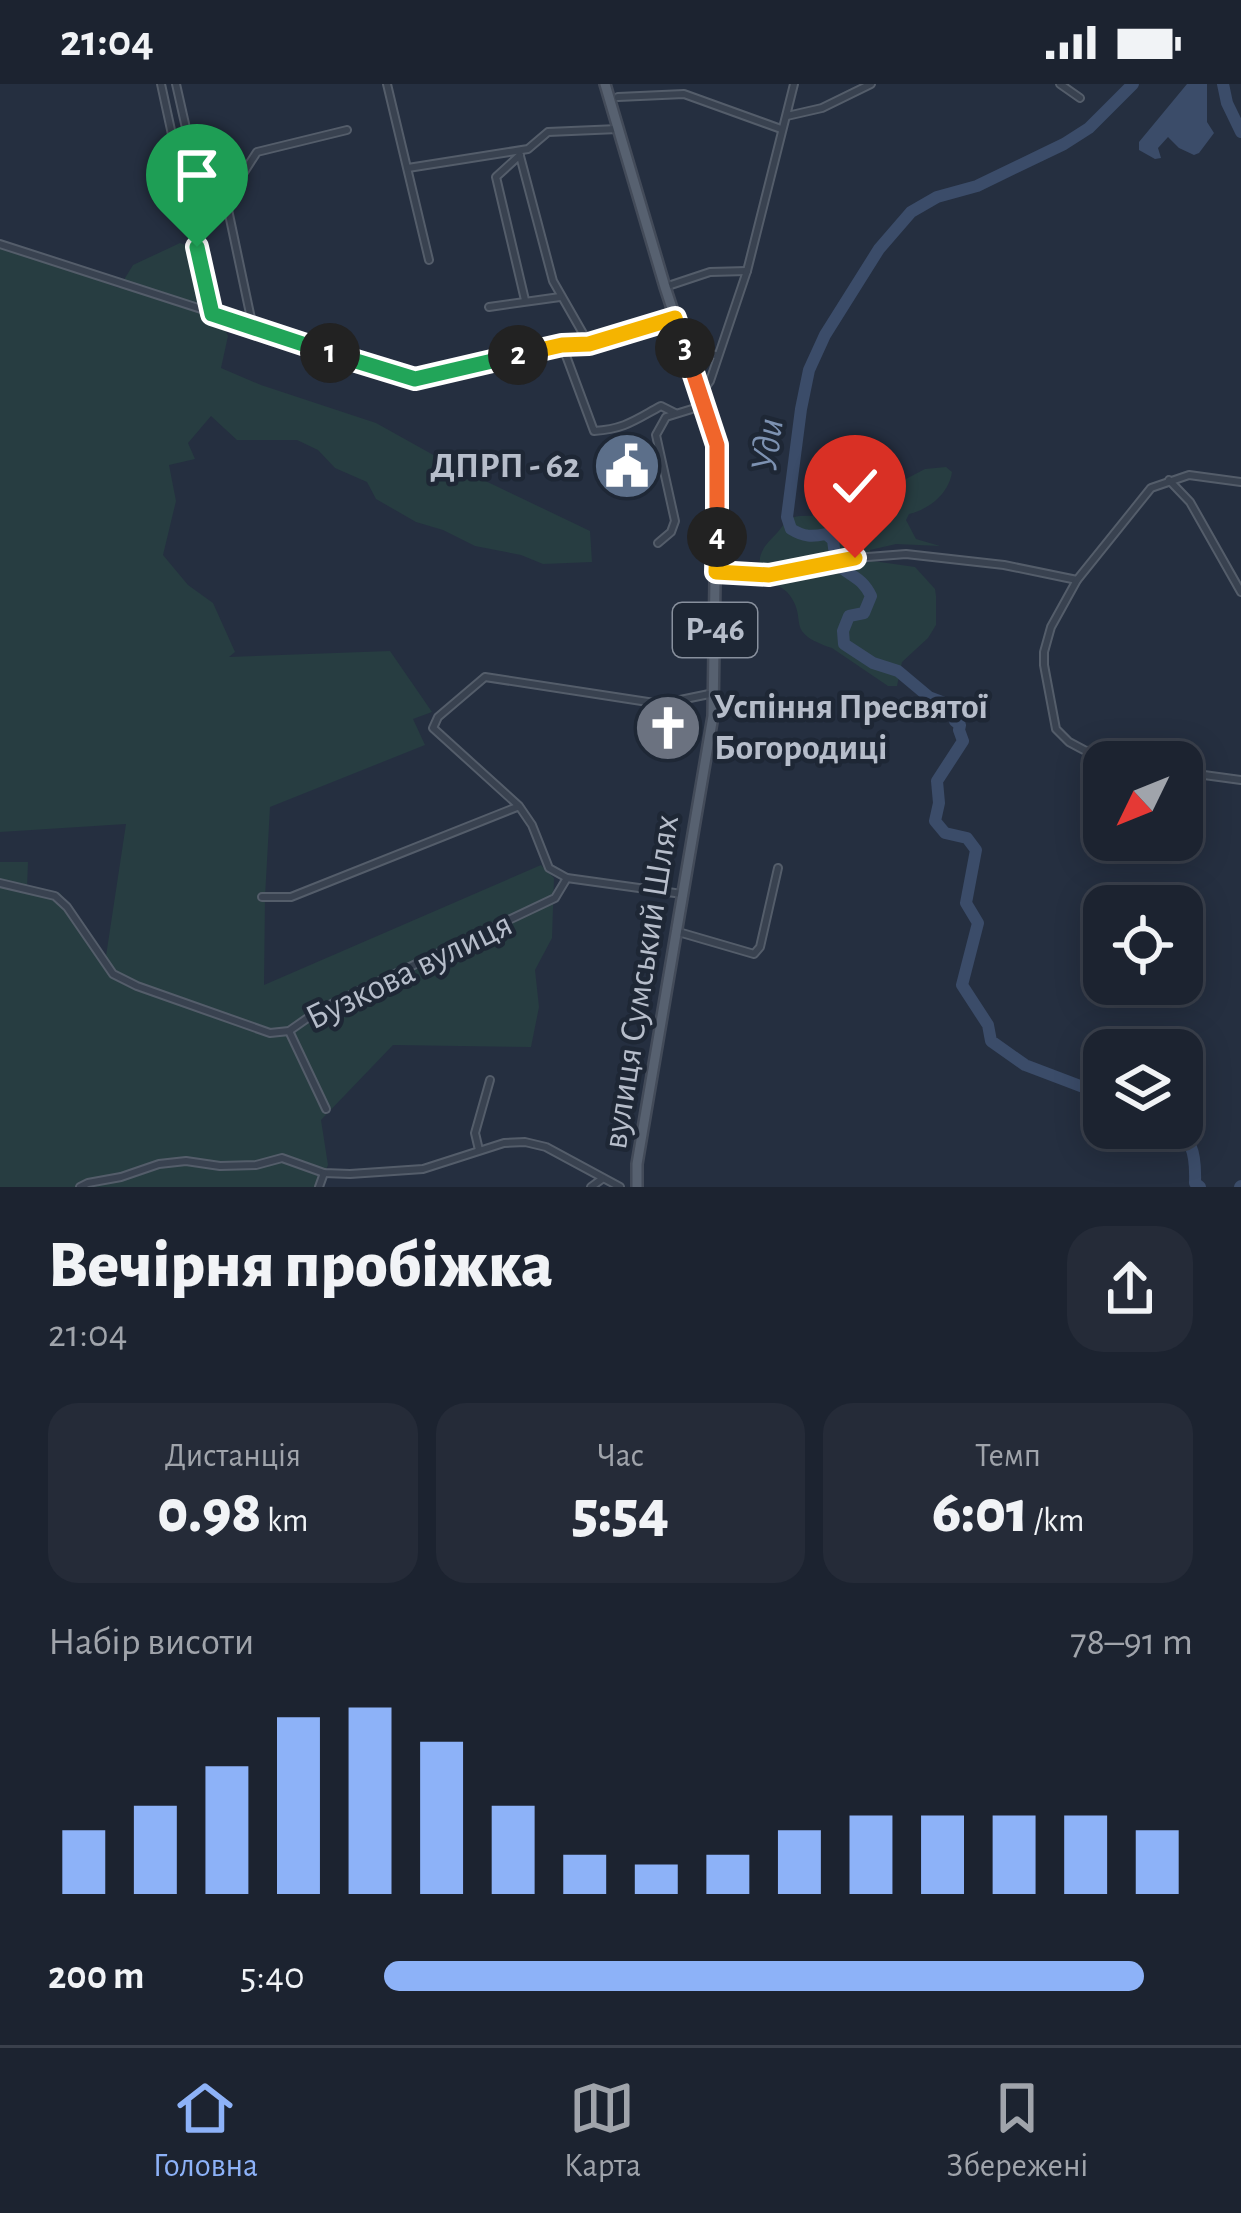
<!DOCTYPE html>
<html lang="uk">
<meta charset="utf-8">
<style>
:root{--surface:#1c2330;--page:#252b38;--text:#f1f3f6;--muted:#a0a4ab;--line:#3a404c;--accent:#8db2f8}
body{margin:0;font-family:"Alegreya Sans",sans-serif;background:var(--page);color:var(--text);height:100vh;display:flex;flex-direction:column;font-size:45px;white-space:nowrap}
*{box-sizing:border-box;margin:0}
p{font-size:39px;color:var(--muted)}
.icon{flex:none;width:66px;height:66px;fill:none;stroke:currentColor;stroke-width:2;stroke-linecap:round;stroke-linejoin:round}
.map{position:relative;height:1103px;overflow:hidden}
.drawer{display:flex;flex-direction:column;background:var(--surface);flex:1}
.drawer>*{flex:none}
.needle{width:78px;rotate:227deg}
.fabs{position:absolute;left:1083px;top:657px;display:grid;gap:24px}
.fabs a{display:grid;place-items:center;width:120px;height:120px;border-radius:24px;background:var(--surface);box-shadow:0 6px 30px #0003,0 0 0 3px var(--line);font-size:60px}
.pin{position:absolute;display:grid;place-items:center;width:102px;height:102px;color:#fff;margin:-123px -51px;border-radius:50% 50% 50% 0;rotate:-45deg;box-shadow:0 0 12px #0007}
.pin .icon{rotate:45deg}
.km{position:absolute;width:60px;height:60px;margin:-30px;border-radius:50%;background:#222;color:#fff;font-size:33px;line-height:60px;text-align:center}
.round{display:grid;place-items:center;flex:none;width:126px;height:126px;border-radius:36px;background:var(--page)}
.head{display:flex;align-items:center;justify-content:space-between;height:204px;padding:0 48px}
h1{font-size:66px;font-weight:800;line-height:90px}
.figures{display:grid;grid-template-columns:repeat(3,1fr);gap:18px;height:204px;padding:12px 48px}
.figures div{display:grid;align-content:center;border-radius:30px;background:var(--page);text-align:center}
.figures b{font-size:60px;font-weight:800}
.figures small{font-size:33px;font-weight:400}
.figures p{font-size:33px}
.chart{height:336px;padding:24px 48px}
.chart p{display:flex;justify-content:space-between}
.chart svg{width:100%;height:216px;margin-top:12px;stroke:var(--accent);stroke-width:6}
ul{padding:0 48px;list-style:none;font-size:39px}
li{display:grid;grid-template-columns:192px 144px 1fr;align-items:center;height:90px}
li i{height:30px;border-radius:15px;background:var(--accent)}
.status{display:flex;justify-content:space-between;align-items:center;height:84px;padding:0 60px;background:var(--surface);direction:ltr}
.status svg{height:33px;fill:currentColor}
.tabs{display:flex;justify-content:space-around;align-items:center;height:168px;border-top:3px solid var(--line);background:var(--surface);font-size:33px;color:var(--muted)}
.tabs a{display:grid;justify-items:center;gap:6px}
.tabs .on{color:var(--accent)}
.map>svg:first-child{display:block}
.green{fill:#273d41}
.water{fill:#3b4c69}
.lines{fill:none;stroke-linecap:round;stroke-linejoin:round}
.river{stroke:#3b4c69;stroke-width:12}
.minor-casing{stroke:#545d6a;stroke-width:10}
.primary-casing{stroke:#434b59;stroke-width:14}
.minor{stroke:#394250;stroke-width:6}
.primary{stroke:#576170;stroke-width:9}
.split-1-casing{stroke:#fff;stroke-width:24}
.split-2-casing{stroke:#fff;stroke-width:24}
.split-3-casing{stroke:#fff;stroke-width:24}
.split-4-casing{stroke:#fff;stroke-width:24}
.split-5-casing{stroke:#fff;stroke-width:24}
.split-1{stroke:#22a559;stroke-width:15}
.split-2{stroke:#22a559;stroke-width:15}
.split-3{stroke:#f5b400;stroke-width:15}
.split-4{stroke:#f0652b;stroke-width:15}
.split-5{stroke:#f5b400;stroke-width:15}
.labels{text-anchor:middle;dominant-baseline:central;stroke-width:9;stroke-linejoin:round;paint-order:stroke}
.shield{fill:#1e2735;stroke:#88909d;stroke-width:3}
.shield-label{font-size:33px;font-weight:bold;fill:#b6bdca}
.poi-label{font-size:36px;font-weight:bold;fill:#b6bdca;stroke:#1e2735;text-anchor:end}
.street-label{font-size:36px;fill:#b6bdca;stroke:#1e2735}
.water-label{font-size:39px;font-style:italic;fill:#7d92b2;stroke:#1e2735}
</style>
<div class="status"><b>21:04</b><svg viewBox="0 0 49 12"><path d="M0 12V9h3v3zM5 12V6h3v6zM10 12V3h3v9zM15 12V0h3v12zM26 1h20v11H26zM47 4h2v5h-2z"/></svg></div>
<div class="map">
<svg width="1241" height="1103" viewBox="0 0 1241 1103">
<rect width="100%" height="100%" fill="#252f40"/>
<g class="green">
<path d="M 180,159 L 193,164 L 207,211 L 228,252 L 221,284 L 261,301 L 376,339 L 446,378 L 590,447 L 592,478 L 543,480 L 521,471 L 475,462 L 443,446 L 416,438 L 376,415 L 367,398 L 335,384 L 318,366 L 297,356 L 237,356 L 211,332 L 188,359 L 195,375 L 169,381 L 176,417 L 163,471 L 188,501 L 213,519 L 235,568 L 229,573 L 390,567 L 432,628 L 413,635 L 425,661 L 270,723 L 265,813 L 264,901 L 541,781 L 554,794 L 552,854 L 535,886 L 539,923 L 531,963 L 393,961 L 321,1036 L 328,1081 L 318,1103 L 0,1103 L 0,778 L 28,778 L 27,805 L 60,809 L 106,872 L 126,740 L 0,748 L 0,161 L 119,204 L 133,181 Z"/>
<path d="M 868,370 C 860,385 842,395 837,410 L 881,408 L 925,385 L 946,383 L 952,388 C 949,409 930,425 909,430 L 906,436 L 916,455 L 940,462 L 896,460 L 870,466 L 873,477 L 915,483 L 935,505 L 936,512 L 936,541 L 928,554 L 902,578 L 897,602 L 888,602 L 832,564 C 781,547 811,536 787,508 C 780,501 770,500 764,491 C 753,473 765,461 777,449 C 781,445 784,438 790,435 C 797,430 810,433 818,431 L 824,401 L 857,374 Z"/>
</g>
<path class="water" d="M 1187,0 L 1207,0 L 1207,38 L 1214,49 L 1199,69 L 1194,71 L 1179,64 L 1168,53 L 1158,64 L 1161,74 L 1155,75 L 1139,66 L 1139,58 Z"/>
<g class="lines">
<g class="river">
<path d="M 1223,0 L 1227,19 L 1241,48"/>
<path d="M 1104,1011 L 1025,981 L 991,957 L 988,941 L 962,901 L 978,839 L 966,819 L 976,766 L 967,754 L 945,749 L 935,737 L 939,719 L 937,697 L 963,657 L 959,646 L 960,641 L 955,637 L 955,628 L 950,621 L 929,613 L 898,587 L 873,579 L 844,560 L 843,547 L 849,532 L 864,529 L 871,512 C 862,493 851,493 836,479 L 833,456 L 826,450 C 812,453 804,453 791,445 L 787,433 L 801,325 L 809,286 L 825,251 L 879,165 L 911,128 L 937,113 L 977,102 L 1064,60 L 1089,44 L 1133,0"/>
<path d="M 1162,1044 C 1193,1048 1196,1070 1195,1099 L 1200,1103"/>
<path d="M 1240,1103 L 1241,1102"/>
</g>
<defs>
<g id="minor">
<path d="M 161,0 L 211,230"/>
<path d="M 176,0 L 193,75"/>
<path d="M 387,0 L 429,176"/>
<path d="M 1060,0 L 1080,14"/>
<path d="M 618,13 L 684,10 L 781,45"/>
<path d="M 787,32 L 822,24 L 871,0"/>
<path d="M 520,71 L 496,93 L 525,216"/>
<path d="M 520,72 L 553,197 L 589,260"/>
<path d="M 408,84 L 528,65 L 548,48 L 618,45"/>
<path d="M 0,160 L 415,294 L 562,261 L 589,260 L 675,234"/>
<path d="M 665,203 L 710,188 L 747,187"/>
<path d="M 489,223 L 560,213"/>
<path d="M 253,244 L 226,116 L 257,68 L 347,46"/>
<path d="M 562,261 L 594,347 C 625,345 635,336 661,322 L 675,329"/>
<path d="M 688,272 L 702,269 L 716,271"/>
<path d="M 701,309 L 710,297 L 747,187 L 794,0"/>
<path d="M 1169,396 L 1190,418 L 1241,508"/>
<path d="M 658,459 L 671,448 L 675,437 L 656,351 L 666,333 L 705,321"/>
<path d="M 716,488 L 769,491 L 855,474 L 906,470 L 1004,481 L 1077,496"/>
<path d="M 1127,678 L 1084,666 L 1069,658 L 1056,645 L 1044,581 L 1044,568 L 1051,543 L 1077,496 L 1151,404 L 1189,391 L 1241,398"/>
<path d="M 1182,688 L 1241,696"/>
<path d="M 0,799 L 55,812 L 67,823 L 113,890 L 137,902 L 270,949 L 289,947 L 319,926 L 555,814 L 567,794"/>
<path d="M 682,810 L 567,794 L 549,784 L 532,741 L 519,722 L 433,644 L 438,633 L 485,593 L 661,620 L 714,609"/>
<path d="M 262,813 L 291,813 L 517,723"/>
<path d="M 675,847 L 754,870 L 760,863 L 778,784"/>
<path d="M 289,947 L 326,1025"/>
<path d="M 479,1066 L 475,1049 L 490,996"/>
<path d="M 80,1103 L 88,1099 L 121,1093 L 159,1080 L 186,1077 L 220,1082 L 256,1081 L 282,1074 L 324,1089 L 350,1090 L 423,1085 L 504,1059 L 525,1058 L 546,1063 L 620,1103"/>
<path d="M 319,1103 L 324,1089"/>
<path d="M 591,1103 L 602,1095"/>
</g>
<path id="primary" d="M 605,0 L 665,203 L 717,361 L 713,632 L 637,1080 L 637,1103"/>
</defs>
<use href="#minor" class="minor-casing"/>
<use href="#primary" class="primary-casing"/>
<use href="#minor" class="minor"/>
<use href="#primary" class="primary"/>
</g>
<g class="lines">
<defs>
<path id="split-1" d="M 197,163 L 212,230 L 330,269"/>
<path id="split-2" d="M 330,269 L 415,295 L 518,271"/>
<path id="split-3" d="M 518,271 L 562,261 L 589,260 L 675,234 L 685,264"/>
<path id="split-4" d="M 685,264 L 717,361 L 717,453"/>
<path id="split-5" d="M 717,453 L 716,488 L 769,491 L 855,474"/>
</defs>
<use href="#split-1" class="split-1-casing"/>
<use href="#split-2" class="split-2-casing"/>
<use href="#split-3" class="split-3-casing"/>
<use href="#split-4" class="split-4-casing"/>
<use href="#split-5" class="split-5-casing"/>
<use href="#split-1" class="split-1"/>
<use href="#split-2" class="split-2"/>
<use href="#split-3" class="split-3"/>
<use href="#split-4" class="split-4"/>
<use href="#split-5" class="split-5"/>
</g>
<defs>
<symbol id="civic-disc" viewBox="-11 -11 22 22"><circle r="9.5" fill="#5c6f8a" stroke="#1e2735"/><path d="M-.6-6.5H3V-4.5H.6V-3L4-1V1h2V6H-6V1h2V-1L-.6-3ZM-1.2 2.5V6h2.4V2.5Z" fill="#fff"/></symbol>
<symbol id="church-disc" viewBox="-11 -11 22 22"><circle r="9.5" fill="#6b7280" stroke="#1e2735"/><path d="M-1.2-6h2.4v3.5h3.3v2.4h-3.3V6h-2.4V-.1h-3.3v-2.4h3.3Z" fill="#fff"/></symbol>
</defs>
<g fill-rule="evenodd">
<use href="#civic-disc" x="589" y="344" width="76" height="76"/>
<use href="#church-disc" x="630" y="606" width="76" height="76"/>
</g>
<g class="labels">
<rect class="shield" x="673" y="519" width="84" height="54" rx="9"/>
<g class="shield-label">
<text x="715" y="546">Р-46</text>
</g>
<g class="poi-label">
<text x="580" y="382">ДПРП - 62</text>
<text x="714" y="623" text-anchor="start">Успіння Пресвятої<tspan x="714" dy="41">Богородиці</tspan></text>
</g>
<g class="street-label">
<text transform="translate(409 887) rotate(-26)">Бузкова вулиця</text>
<text transform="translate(641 898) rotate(-81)">вулиця Сумський Шлях</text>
</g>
<g class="water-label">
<text transform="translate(768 361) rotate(-82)">Уди</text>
</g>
</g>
</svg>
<div class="fabs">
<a><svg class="needle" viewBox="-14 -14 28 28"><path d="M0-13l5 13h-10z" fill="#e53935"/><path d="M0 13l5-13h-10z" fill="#a0a4ab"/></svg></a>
<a><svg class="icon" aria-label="locate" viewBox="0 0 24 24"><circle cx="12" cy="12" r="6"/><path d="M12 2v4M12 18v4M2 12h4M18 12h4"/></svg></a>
<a><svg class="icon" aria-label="layers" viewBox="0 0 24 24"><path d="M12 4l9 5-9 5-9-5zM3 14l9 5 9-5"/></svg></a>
</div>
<div class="pin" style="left:197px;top:163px;background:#1e9e55"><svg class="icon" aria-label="arrive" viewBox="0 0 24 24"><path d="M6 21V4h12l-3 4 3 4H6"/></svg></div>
<div class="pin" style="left:855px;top:474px;background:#d93025"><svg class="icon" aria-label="check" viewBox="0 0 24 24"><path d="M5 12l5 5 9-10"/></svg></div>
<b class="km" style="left:330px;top:269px">1</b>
<b class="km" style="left:518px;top:271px">2</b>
<b class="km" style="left:685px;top:264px">3</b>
<b class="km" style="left:717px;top:453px">4</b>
</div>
<section class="drawer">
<div class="head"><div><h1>Вечірня пробіжка</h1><p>21:04</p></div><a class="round"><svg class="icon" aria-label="share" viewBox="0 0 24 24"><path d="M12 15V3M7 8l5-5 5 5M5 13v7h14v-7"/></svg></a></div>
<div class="figures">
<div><p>Дистанція</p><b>0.98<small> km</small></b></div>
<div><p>Час</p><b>5:54</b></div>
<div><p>Темп</p><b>6:01<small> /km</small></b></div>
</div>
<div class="chart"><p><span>Набір висоти</span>78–91 m</p>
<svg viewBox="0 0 160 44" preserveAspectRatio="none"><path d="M5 44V31M15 44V26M25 44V18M35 44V8M45 44V6M55 44V13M65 44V26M75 44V36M85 44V38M95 44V36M105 44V31M115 44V28M125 44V28M135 44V28M145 44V28M155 44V31"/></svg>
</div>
<ul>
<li><b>200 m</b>5:40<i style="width:94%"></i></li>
</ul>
</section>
<nav class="tabs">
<a class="on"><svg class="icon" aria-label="home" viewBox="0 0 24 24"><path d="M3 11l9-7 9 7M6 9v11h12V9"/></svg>Головна</a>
<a><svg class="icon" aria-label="map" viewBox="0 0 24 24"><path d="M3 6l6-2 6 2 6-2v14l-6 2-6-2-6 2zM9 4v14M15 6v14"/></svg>Карта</a>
<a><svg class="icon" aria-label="saved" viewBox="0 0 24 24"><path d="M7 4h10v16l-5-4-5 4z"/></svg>Збережені</a>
</nav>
